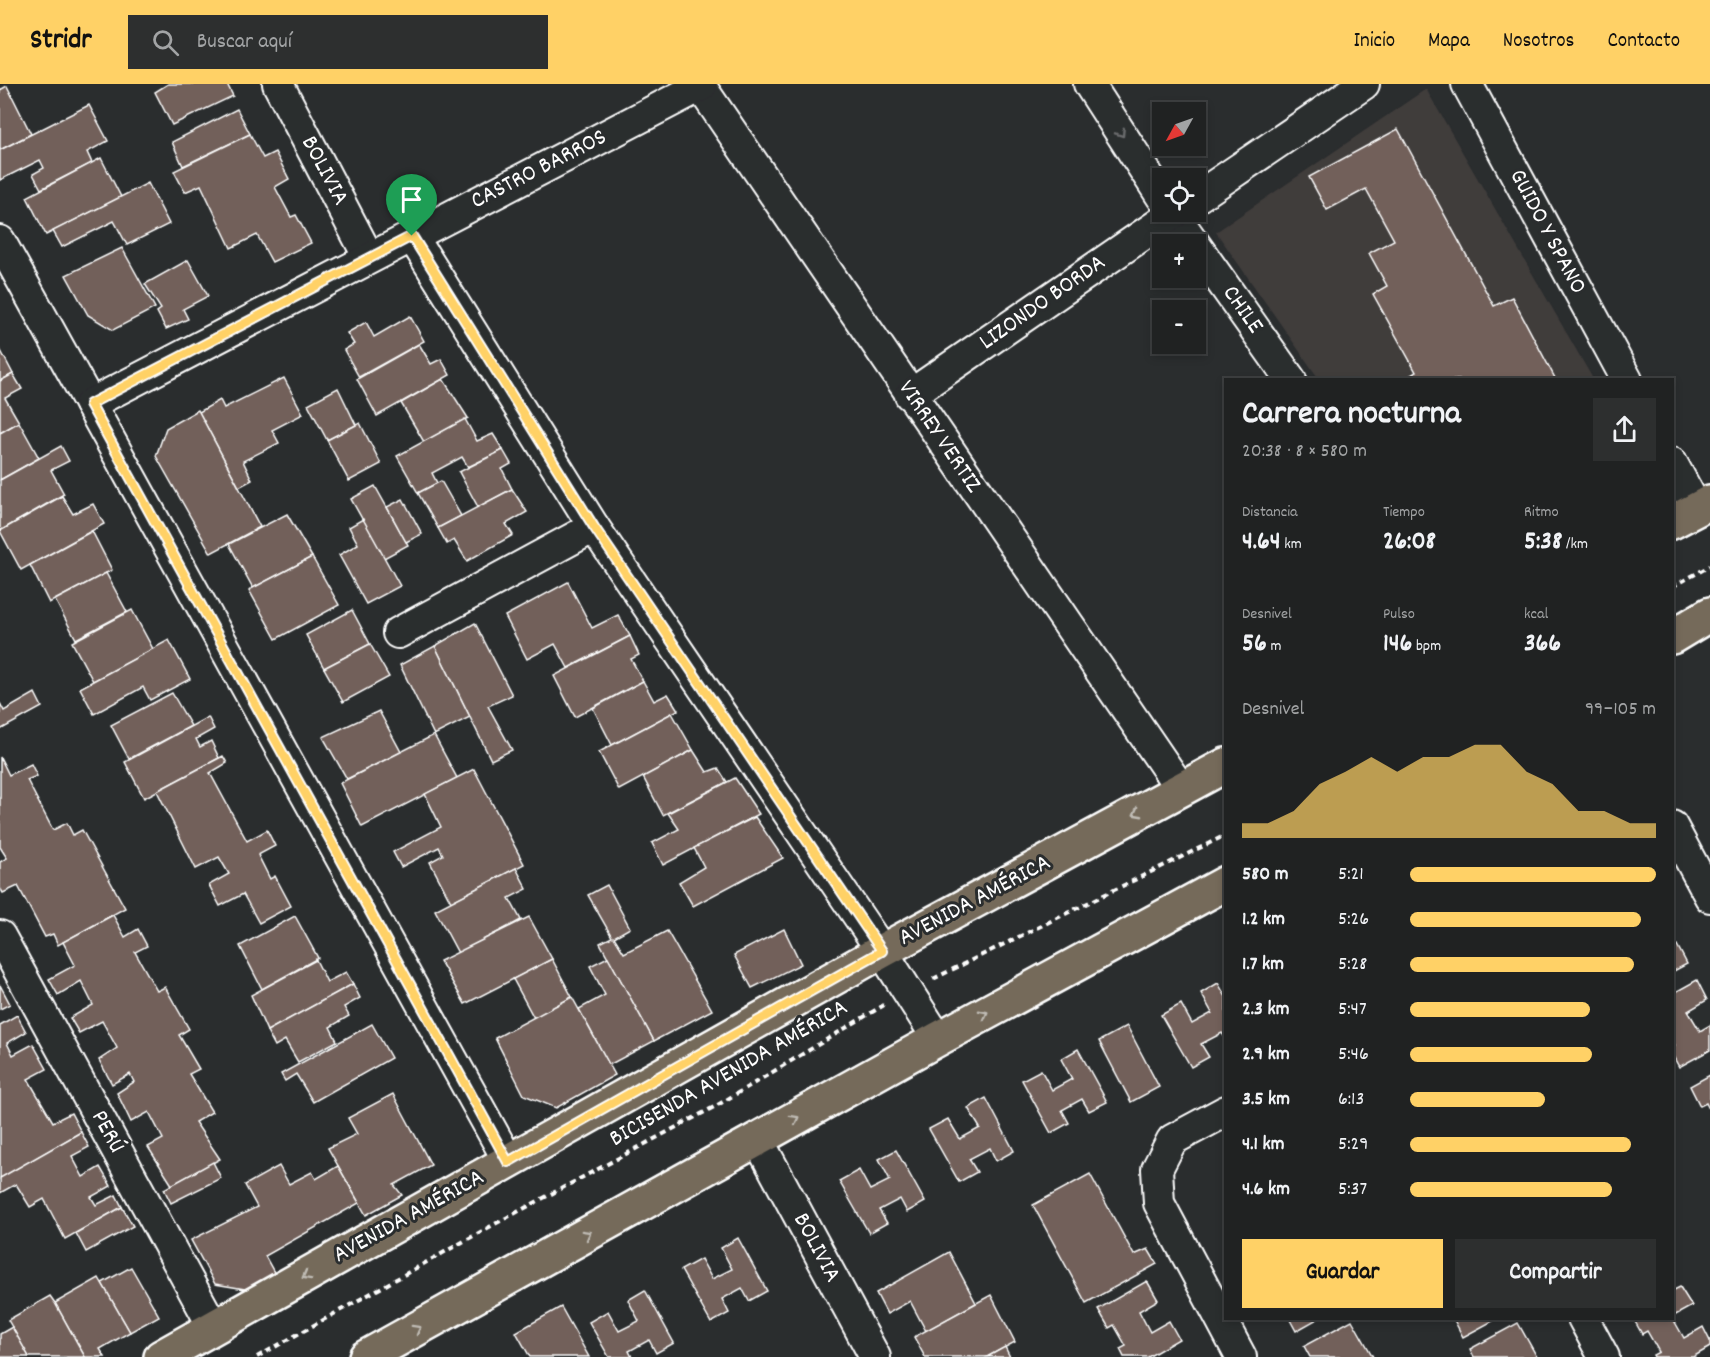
<!DOCTYPE html>
<html lang="es">
<meta charset="utf-8">
<style>
:root{--surface:#202222;--page:#2d2f2f;--text:#f1f3f6;--muted:#a2a4a5;--line:#3d3f40;--accent:#ffd166}
body{margin:0;font-family:Dekko,sans-serif;background:var(--page);color:var(--text);height:100vh;display:flex;flex-direction:column;font-size:22px;white-space:nowrap}
*{box-sizing:border-box;margin:0}
p{font-size:20px;color:var(--muted)}
.icon{flex:none;width:33px;height:33px;fill:none;stroke:currentColor;stroke-width:2;stroke-linecap:round;stroke-linejoin:round}
.map{position:relative;flex:1;overflow:hidden}
.panel{position:absolute;left:1224px;top:294px;width:450px;height:942px;display:flex;flex-direction:column;background:var(--surface);border-radius:0px;box-shadow:0 3px 9px #0003,0 0 0 2px var(--line)}
.panel>*{flex:none}
.needle{width:39px;rotate:230deg}
.fabs{position:absolute;left:1152px;top:18px;display:grid;gap:12px}
.fabs a{display:grid;place-items:center;width:54px;height:54px;border-radius:0px;background:var(--surface);box-shadow:0 3px 9px #0003,0 0 0 2px var(--line);font-size:30px}
.pin{position:absolute;display:grid;place-items:center;width:51px;height:51px;color:#fff;margin:-62px -26px;border-radius:50% 50% 50% 0;rotate:-45deg;box-shadow:0 0 6px #0007}
.pin .icon{rotate:45deg}
.round{display:grid;place-items:center;flex:none;width:63px;height:63px;border-radius:0px;background:var(--page)}
.headline{display:flex;align-items:center;justify-content:space-between;height:102px;padding:0 18px}
h1{font-size:33px;font-weight:700;line-height:45px}
.stats{display:grid;grid-template-columns:repeat(3,1fr);gap:9px;height:102px;padding:6px 18px}
.stats div{display:grid;align-content:center}
.stats b{font-size:26px;font-weight:700}
.stats small{font-size:16px;font-weight:400}
.stats p{font-size:16px}
.chart{height:168px;padding:12px 18px}
.chart p{display:flex;justify-content:space-between}
.chart svg{width:100%;height:108px;margin-top:6px;fill:var(--accent);opacity:.7}
.primary-button{display:flex;gap:12px;margin-top:auto;padding:12px 18px}
.primary-button a{flex:1;height:69px;border-radius:0px;background:var(--accent);color:#111;font-size:24px;font-weight:700;line-height:69px;text-align:center}
.primary-button a+a{background:var(--page);color:var(--text)}
ul{padding:0 18px;list-style:none;font-size:20px}
li{display:grid;grid-template-columns:96px 72px 1fr;align-items:center;height:45px}
li i{height:15px;border-radius:8px;background:var(--accent)}
header{display:flex;align-items:center;gap:36px;box-sizing:border-box;height:84px;padding:0 30px;background:var(--accent);color:#111}
header strong{font-size:28px}
nav{display:flex;gap:33px;margin-inline-start:auto;font-size:21px}
.search{width:420px;height:54px;background:var(--page);display:flex;align-items:center;gap:15px;box-sizing:border-box;padding:0 21px;border-radius:0px;color:var(--muted);font-size:22px}
.map>svg:first-child{display:block}
.built{fill:#403c3b}
.building{fill:#72605a;stroke:#fff;stroke-width:1.5}
.lines{fill:none;stroke-linecap:round;stroke-linejoin:round}
.minor-casing{stroke:#fff;stroke-width:34}
.major-casing{stroke:#fff;stroke-width:38}
.path{stroke:#fff;stroke-width:4;stroke-dasharray:6 4.5;stroke-linecap:butt}
.minor{stroke:#2a2d2e;stroke-width:30}
.major{stroke:#746a5a;stroke-width:33}
.oneway{stroke:#6a6c6d}
.oneway2{stroke:#c0bcb5}
.route-casing{stroke:#fff;stroke-width:12}
.route{stroke:#ffd166;stroke-width:8}
.labels{text-anchor:middle;dominant-baseline:central;stroke-width:6;stroke-linejoin:round;paint-order:stroke}
.street-label{font-size:24px;fill:#fff;stroke:#2a2d2e}
</style>
<header>
<strong>Stridr</strong>
<div class="search"><svg class="icon" aria-label="search" viewBox="0 0 24 24"><circle cx="10" cy="10" r="6"/><path d="M15 15l6 6"/></svg>Buscar aquí</div>
<nav><a>Inicio</a><a>Mapa</a><a>Nosotros</a><a>Contacto</a></nav>
</header>
<div class="map">
<svg width="1710" height="1273" viewBox="0 0 1710 1273">
<rect width="100%" height="100%" fill="#2a2d2e"/>
<filter id="ink" filterUnits="userSpaceOnUse"><feTurbulence type="fractalNoise" baseFrequency=".0167" numOctaves="2"/><feDisplacementMap in="SourceGraphic" scale="12" xChannelSelector="R" yChannelSelector="G"/><feConvolveMatrix kernelMatrix="1 2 1 2 8 2 1 2 1" color-interpolation-filters="sRGB"/></filter>
<g filter="url(#ink)">
<path class="built" d="M 1426,5 L 1593,295 L 1319,295 L 1216,148 Z"/>
<g class="building">
<path d="M 168,0 L 227,0 L 233,12 L 172,41 L 155,8 Z"/>
<path d="M 7,2 L 31,50 L 0,66 L 0,6 Z"/>
<path d="M 89,21 L 108,57 L 87,68 L 92,79 L 41,105 L 33,90 L 44,84 L 40,76 L 0,96 L 0,66 Z"/>
<path d="M 237,25 L 250,50 L 183,82 L 172,58 Z"/>
<path d="M 1398,45 L 1494,222 L 1512,213 L 1556,296 L 1403,296 L 1416,288 L 1373,210 L 1387,202 L 1369,169 L 1394,156 L 1366,105 L 1327,126 L 1309,93 Z"/>
<path d="M 250,50 L 263,74 L 275,68 L 289,95 L 275,103 L 291,133 L 296,131 L 311,159 L 272,178 L 257,151 L 231,164 L 201,101 L 185,108 L 174,87 Z"/>
<path d="M 101,74 L 121,113 L 46,151 L 27,113 Z"/>
<path d="M 148,99 L 169,140 L 127,161 L 114,137 L 62,163 L 53,147 Z"/>
<path d="M 122,164 L 155,224 L 113,246 L 88,231 L 66,191 Z"/>
<path d="M 188,176 L 208,212 L 183,225 L 188,235 L 166,245 L 157,228 L 161,225 L 145,200 Z"/>
<path d="M 410,232 L 424,257 L 359,293 L 344,266 L 354,260 L 347,249 L 366,238 L 374,253 Z"/>
<path d="M 419,260 L 431,280 L 441,275 L 450,291 L 377,332 L 357,295 Z"/>
<path d="M 0,265 L 13,290 L 0,297 Z"/>
<path d="M 13,290 L 22,305 L 5,314 L 19,338 L 0,349 L 0,297 Z"/>
<path d="M 284,294 L 303,330 L 272,346 L 279,359 L 243,377 L 252,396 L 239,403 L 199,328 L 220,316 L 224,324 Z"/>
<path d="M 443,295 L 468,334 L 424,358 L 401,319 Z"/>
<path d="M 338,304 L 356,341 L 327,356 L 308,320 Z"/>
<path d="M 198,326 L 260,443 L 211,469 L 156,372 L 166,344 Z"/>
<path d="M 465,335 L 477,357 L 493,350 L 503,366 L 468,383 L 462,373 L 432,389 L 437,399 L 418,409 L 397,372 Z"/>
<path d="M 19,338 L 39,374 L 0,396 L 0,349 Z"/>
<path d="M 360,339 L 381,380 L 349,397 L 327,356 Z"/>
<path d="M 61,362 L 69,377 L 51,386 L 64,410 L 0,447 L 0,396 Z"/>
<path d="M 503,366 L 511,380 L 502,385 L 512,405 L 478,423 L 459,388 Z"/>
<path d="M 441,397 L 461,432 L 438,444 L 418,409 Z"/>
<path d="M 375,402 L 408,461 L 384,474 L 351,415 Z"/>
<path d="M 512,405 L 527,428 L 506,440 L 513,451 L 467,477 L 454,456 L 447,460 L 438,444 Z"/>
<path d="M 62,412 L 73,430 L 93,420 L 104,440 L 21,486 L 0,447 Z"/>
<path d="M 403,415 L 422,450 L 406,458 L 387,423 Z"/>
<path d="M 287,430 L 312,473 L 253,504 L 229,460 Z"/>
<path d="M 363,435 L 400,502 L 366,520 L 339,471 L 358,460 L 349,443 Z"/>
<path d="M 92,447 L 112,486 L 49,519 L 30,481 Z"/>
<path d="M 312,473 L 339,521 L 276,555 L 249,506 Z"/>
<path d="M 106,489 L 127,528 L 76,555 L 55,516 Z"/>
<path d="M 568,498 L 592,544 L 618,531 L 630,552 L 568,584 L 555,560 L 527,575 L 505,532 Z"/>
<path d="M 132,526 L 153,565 L 93,597 L 72,558 Z"/>
<path d="M 352,526 L 370,560 L 324,584 L 306,551 Z"/>
<path d="M 475,539 L 512,611 L 488,622 L 512,666 L 491,676 L 435,562 Z"/>
<path d="M 630,552 L 639,571 L 631,575 L 643,597 L 575,633 L 554,592 Z"/>
<path d="M 169,556 L 190,595 L 150,616 L 143,603 L 94,630 L 80,604 Z"/>
<path d="M 370,560 L 389,593 L 343,618 L 324,584 Z"/>
<path d="M 435,562 L 470,633 L 434,651 L 400,581 Z"/>
<path d="M 643,597 L 654,617 L 668,610 L 678,626 L 612,661 L 593,624 Z"/>
<path d="M 35,609 L 42,623 L 0,646 L 0,619 L 4,627 Z"/>
<path d="M 172,609 L 191,642 L 129,675 L 111,641 Z"/>
<path d="M 379,627 L 401,668 L 347,695 L 323,653 Z"/>
<path d="M 672,629 L 693,666 L 619,706 L 599,668 Z"/>
<path d="M 208,633 L 214,645 L 196,655 L 200,663 L 211,657 L 219,674 L 144,714 L 125,678 Z"/>
<path d="M 434,651 L 457,694 L 362,743 L 340,699 Z"/>
<path d="M 693,666 L 707,688 L 718,684 L 727,698 L 663,731 L 643,693 Z"/>
<path d="M 223,672 L 227,679 L 210,689 L 247,757 L 267,746 L 275,762 L 258,771 L 270,795 L 275,792 L 291,822 L 259,839 L 243,810 L 220,822 L 209,801 L 229,790 L 219,773 L 196,785 L 157,707 Z"/>
<path d="M 0,673 L 9,691 L 31,680 L 37,692 L 27,696 L 53,746 L 67,739 L 73,751 L 82,746 L 125,824 L 58,861 L 53,850 L 45,853 L 18,802 L 3,809 L 0,804 L 0,778 L 7,774 L 0,763 Z"/>
<path d="M 474,685 L 524,780 L 451,818 L 430,778 L 443,771 L 439,763 L 401,783 L 393,768 L 441,743 L 425,710 Z"/>
<path d="M 735,694 L 759,730 L 663,781 L 652,759 L 679,745 L 668,729 Z"/>
<path d="M 755,733 L 783,774 L 693,822 L 679,798 L 704,783 L 694,764 Z"/>
<path d="M 516,784 L 527,805 L 509,814 L 521,836 L 458,869 L 435,826 Z"/>
<path d="M 607,801 L 630,844 L 614,853 L 624,869 L 667,847 L 712,926 L 654,957 L 600,859 L 612,853 L 588,811 Z"/>
<path d="M 113,831 L 125,853 L 138,845 L 147,862 L 135,868 L 157,907 L 165,903 L 189,945 L 179,951 L 199,985 L 189,990 L 212,1028 L 195,1038 L 220,1075 L 172,1101 L 148,1063 L 163,1055 L 149,1028 L 131,1038 L 117,1009 L 134,998 L 130,990 L 112,1000 L 99,976 L 117,964 L 102,937 L 79,949 L 70,934 L 93,921 L 81,897 L 58,911 L 49,895 L 75,881 L 63,858 Z"/>
<path d="M 295,832 L 318,874 L 262,905 L 240,862 Z"/>
<path d="M 529,833 L 552,875 L 465,920 L 440,877 Z"/>
<path d="M 784,845 L 801,880 L 752,904 L 734,871 Z"/>
<path d="M 1677,861 L 1687,880 L 1672,888 L 1672,864 Z"/>
<path d="M 608,873 L 654,957 L 609,981 L 579,925 L 605,911 L 590,882 Z"/>
<path d="M 552,875 L 572,913 L 534,934 L 513,895 Z"/>
<path d="M 316,876 L 327,898 L 346,888 L 353,900 L 267,947 L 251,911 Z"/>
<path d="M 1697,896 L 1707,916 L 1688,927 L 1700,947 L 1710,941 L 1710,966 L 1679,983 L 1672,970 L 1672,963 L 1675,961 L 1672,957 L 1672,910 Z"/>
<path d="M 1218,899 L 1226,913 L 1226,955 L 1222,949 L 1201,960 L 1209,973 L 1191,983 L 1161,931 L 1181,920 L 1192,940 L 1212,929 L 1201,909 Z"/>
<path d="M 353,900 L 360,914 L 344,923 L 349,932 L 330,943 L 337,957 L 298,978 L 285,956 L 275,962 L 267,947 Z"/>
<path d="M 0,901 L 10,920 L 0,925 Z"/>
<path d="M 572,913 L 615,991 L 556,1024 L 524,1011 L 495,954 Z"/>
<path d="M 17,931 L 26,948 L 7,959 L 13,971 L 33,960 L 47,985 L 28,995 L 53,1038 L 71,1029 L 81,1048 L 0,1095 L 0,941 Z"/>
<path d="M 372,940 L 391,974 L 313,1018 L 296,990 L 285,997 L 281,990 Z"/>
<path d="M 1127,942 L 1159,1003 L 1131,1018 L 1099,957 Z"/>
<path d="M 1078,965 L 1107,1018 L 1089,1027 L 1082,1015 L 1062,1026 L 1069,1039 L 1051,1049 L 1022,996 L 1041,986 L 1052,1006 L 1072,995 L 1061,975 Z"/>
<path d="M 1710,991 L 1710,1027 L 1706,1019 L 1700,1022 L 1690,1002 Z"/>
<path d="M 393,1010 L 431,1081 L 394,1101 L 402,1111 L 366,1131 L 328,1064 L 357,1050 L 348,1034 Z"/>
<path d="M 986,1014 L 1014,1067 L 996,1077 L 990,1064 L 969,1075 L 977,1088 L 959,1098 L 929,1045 L 948,1035 L 960,1055 L 980,1044 L 968,1024 Z"/>
<path d="M 81,1048 L 89,1063 L 72,1072 L 83,1093 L 100,1083 L 111,1102 L 91,1113 L 96,1121 L 116,1111 L 122,1123 L 65,1155 L 44,1115 L 30,1123 L 16,1100 L 0,1109 L 0,1094 Z"/>
<path d="M 896,1066 L 925,1118 L 907,1128 L 900,1115 L 879,1126 L 887,1139 L 869,1149 L 839,1097 L 859,1086 L 870,1106 L 890,1096 L 879,1075 Z"/>
<path d="M 213,1078 L 221,1094 L 171,1119 L 164,1105 Z"/>
<path d="M 279,1082 L 289,1100 L 312,1088 L 316,1095 L 338,1082 L 359,1119 L 265,1172 L 276,1192 L 251,1206 L 215,1200 L 191,1156 L 257,1123 L 245,1101 Z"/>
<path d="M 1090,1090 L 1134,1171 L 1148,1165 L 1157,1180 L 1086,1219 L 1033,1121 Z"/>
<path d="M 122,1123 L 133,1142 L 86,1168 L 76,1149 Z"/>
<path d="M 738,1154 L 767,1207 L 749,1217 L 742,1204 L 722,1215 L 729,1229 L 711,1239 L 681,1186 L 701,1175 L 712,1195 L 732,1185 L 721,1164 Z"/>
<path d="M 949,1168 L 976,1219 L 926,1247 L 910,1217 L 887,1230 L 876,1209 Z"/>
<path d="M 131,1183 L 159,1232 L 130,1248 L 102,1199 Z"/>
<path d="M 99,1194 L 130,1248 L 100,1265 L 105,1273 L 85,1273 L 55,1219 Z"/>
<path d="M 1147,1197 L 1158,1216 L 1139,1227 L 1150,1248 L 1169,1237 L 1179,1255 L 1148,1273 L 1124,1273 L 1120,1265 L 1126,1262 L 1114,1241 L 1109,1244 L 1098,1225 Z"/>
<path d="M 1680,1203 L 1692,1222 L 1672,1233 L 1672,1207 Z"/>
<path d="M 645,1206 L 674,1259 L 656,1269 L 649,1256 L 629,1267 L 632,1273 L 609,1273 L 589,1238 L 608,1227 L 619,1247 L 639,1237 L 628,1216 Z"/>
<path d="M 991,1211 L 1015,1258 L 987,1273 L 925,1273 L 914,1253 Z"/>
<path d="M 50,1212 L 55,1219 L 85,1273 L 29,1273 L 12,1243 L 8,1236 Z"/>
<path d="M 561,1223 L 589,1273 L 530,1273 L 516,1248 Z"/>
<path d="M 1672,1233 L 1684,1254 L 1703,1243 L 1710,1257 L 1710,1263 L 1693,1273 L 1654,1273 L 1653,1271 L 1659,1268 L 1647,1247 L 1642,1250 L 1633,1234 Z"/>
<path d="M 1289,1234 L 1319,1234 L 1296,1247 Z"/>
<path d="M 1453,1234 L 1498,1234 L 1463,1253 Z"/>
<path d="M 1352,1236 L 1373,1273 L 1310,1273 L 1304,1262 Z"/>
<path d="M 1518,1239 L 1537,1273 L 1474,1273 L 1470,1265 Z"/>
<path d="M 12,1243 L 29,1273 L 0,1273 L 0,1250 Z"/>
<path d="M 1005,1263 L 1010,1273 L 987,1273 Z"/>
</g>
<g class="lines">
<defs>
<g id="minor">
<path d="M 278,0 L 369,174"/>
<path d="M 699,0 L 1181,705"/>
<path d="M 1089,0 L 1162,113"/>
<path d="M 1467,0 L 1627,296"/>
<path d="M 1196,114 L 1364,0"/>
<path d="M 1172,128 L 1291,296"/>
<path d="M 412,152 L 594,443 L 882,867 L 938,955"/>
<path d="M 0,157 L 509,1078"/>
<path d="M 910,311 L 1176,128"/>
<path d="M 90,320 L 701,2"/>
<path d="M 1672,379 L 1697,425"/>
<path d="M 398,549 L 594,443"/>
<path d="M 1672,742 L 1710,813"/>
<path d="M 0,852 L 214,1244"/>
<path d="M 1226,1027 L 1172,1056 L 1157,1085 L 1159,1119 L 1241,1273"/>
<path d="M 758,1056 L 875,1273"/>
<path d="M 1583,1234 L 1604,1273"/>
</g>
<g id="major">
<path d="M 1672,438 L 1710,418"/>
<path d="M 1672,553 L 1710,530"/>
<path d="M 161,1273 L 882,867 L 1226,681"/>
<path d="M 366,1273 L 938,955 L 1226,799"/>
</g>
</defs>
<use href="#minor" class="minor-casing"/>
<use href="#major" class="major-casing"/>
<g class="path">
<path d="M 1672,503 L 1710,482"/>
<path d="M 933,895 L 1226,751"/>
<path d="M 257,1273 L 493,1141 L 716,1022 L 884,921"/>
</g>
<use href="#minor" class="minor"/>
<use href="#major" class="major"/>
</g>
<defs><path id="oneway-chevron" d="M-2-3.5L2.5 0L-2 3.5" fill="none" stroke-width="1.6" stroke-linecap="round" stroke-linejoin="round" transform="scale(1.5)"/></defs>
<use class="oneway" href="#oneway-chevron" transform="translate(1121 49) rotate(57)"/>
<g class="oneway2">
<use href="#oneway-chevron" transform="translate(1137 729) rotate(152)"/>
<use href="#oneway-chevron" transform="translate(984 930) rotate(-28)"/>
<use href="#oneway-chevron" transform="translate(795 1035) rotate(-29)"/>
<use href="#oneway-chevron" transform="translate(587 1150) rotate(-29)"/>
<use href="#oneway-chevron" transform="translate(306 1192) rotate(151)"/>
<use href="#oneway-chevron" transform="translate(417 1245) rotate(-29)"/>
</g>
</g>
<g class="lines" filter="url(#ink)">
<defs>
<path id="route" d="M 412,152 L 594,443 L 882,867 L 508,1078 L 90,320 Z"/>
</defs>
<use href="#route" class="route-casing"/>
<use href="#route" class="route"/>
</g>
<g class="labels">
<g class="street-label">
<text transform="translate(539 86) rotate(-27)">CASTRO BARROS</text>
<text transform="translate(324 87) rotate(62)">BOLIVIA</text>
<text transform="translate(1547 148) rotate(62)">GUIDO Y SPANO</text>
<text transform="translate(1043 219) rotate(-35)">LIZONDO BORDA</text>
<text transform="translate(1242 226) rotate(55)">CHILE</text>
<text transform="translate(939 353) rotate(56)">VIRREY VERTIZ</text>
<text transform="translate(975 817) rotate(-28)">AVENIDA AMÉRICA</text>
<text transform="translate(729 990) rotate(-30)">BICISENDA AVENIDA AMÉRICA</text>
<text transform="translate(107 1048) rotate(61)">PERÚ</text>
<text transform="translate(409 1133) rotate(-29)">AVENIDA AMÉRICA</text>
<text transform="translate(816 1164) rotate(62)">BOLIVIA</text>
</g>
</g>
</svg>
<div class="fabs">
<a><svg class="needle" viewBox="-14 -14 28 28"><path d="M0-13l5 13h-10z" fill="#e53935"/><path d="M0 13l5-13h-10z" fill="#a2a4a5"/></svg></a>
<a><svg class="icon" aria-label="locate" viewBox="0 0 24 24"><circle cx="12" cy="12" r="6"/><path d="M12 2v4M12 18v4M2 12h4M18 12h4"/></svg></a>
<a>+</a>
<a>−</a>
</div>
<div class="pin" style="left:412px;top:152px;background:#1e9e55"><svg class="icon" aria-label="arrive" viewBox="0 0 24 24"><path d="M6 21V4h12l-3 4 3 4H6"/></svg></div>
<section class="panel">
<div class="headline"><div><h1>Carrera nocturna</h1><p>20:38 · 8 × 580 m</p></div><a class="round"><svg class="icon" aria-label="share" viewBox="0 0 24 24"><path d="M12 15V3M7 8l5-5 5 5M5 13v7h14v-7"/></svg></a></div>
<div class="stats">
<div><p>Distancia</p><b>4.64<small> km</small></b></div>
<div><p>Tiempo</p><b>26:08</b></div>
<div><p>Ritmo</p><b>5:38<small> /km</small></b></div>
</div>
<div class="stats">
<div><p>Desnivel</p><b>56<small> m</small></b></div>
<div><p>Pulso</p><b>146<small> bpm</small></b></div>
<div><p>kcal</p><b>366</b></div>
</div>
<div class="chart"><p><span>Desnivel</span>99–105 m</p>
<svg viewBox="0 0 160 44" preserveAspectRatio="none"><path d="M0 44V38L10 38L20 33L30 22L40 17L50 11L60 17L70 11L80 11L90 6L100 6L110 17L120 22L130 33L140 33L150 38L160 38V44z"/></svg>
</div>
<ul>
<li><b>580 m</b>5:21<i style="width:100%"></i></li>
<li><b>1.2 km</b>5:26<i style="width:94%"></i></li>
<li><b>1.7 km</b>5:28<i style="width:91%"></i></li>
<li><b>2.3 km</b>5:47<i style="width:73%"></i></li>
<li><b>2.9 km</b>5:46<i style="width:74%"></i></li>
<li><b>3.5 km</b>6:13<i style="width:55%"></i></li>
<li><b>4.1 km</b>5:29<i style="width:90%"></i></li>
<li><b>4.6 km</b>5:37<i style="width:82%"></i></li>
</ul>
<div class="primary-button"><a>Guardar</a><a>Compartir</a></div>
</section>
</div>
